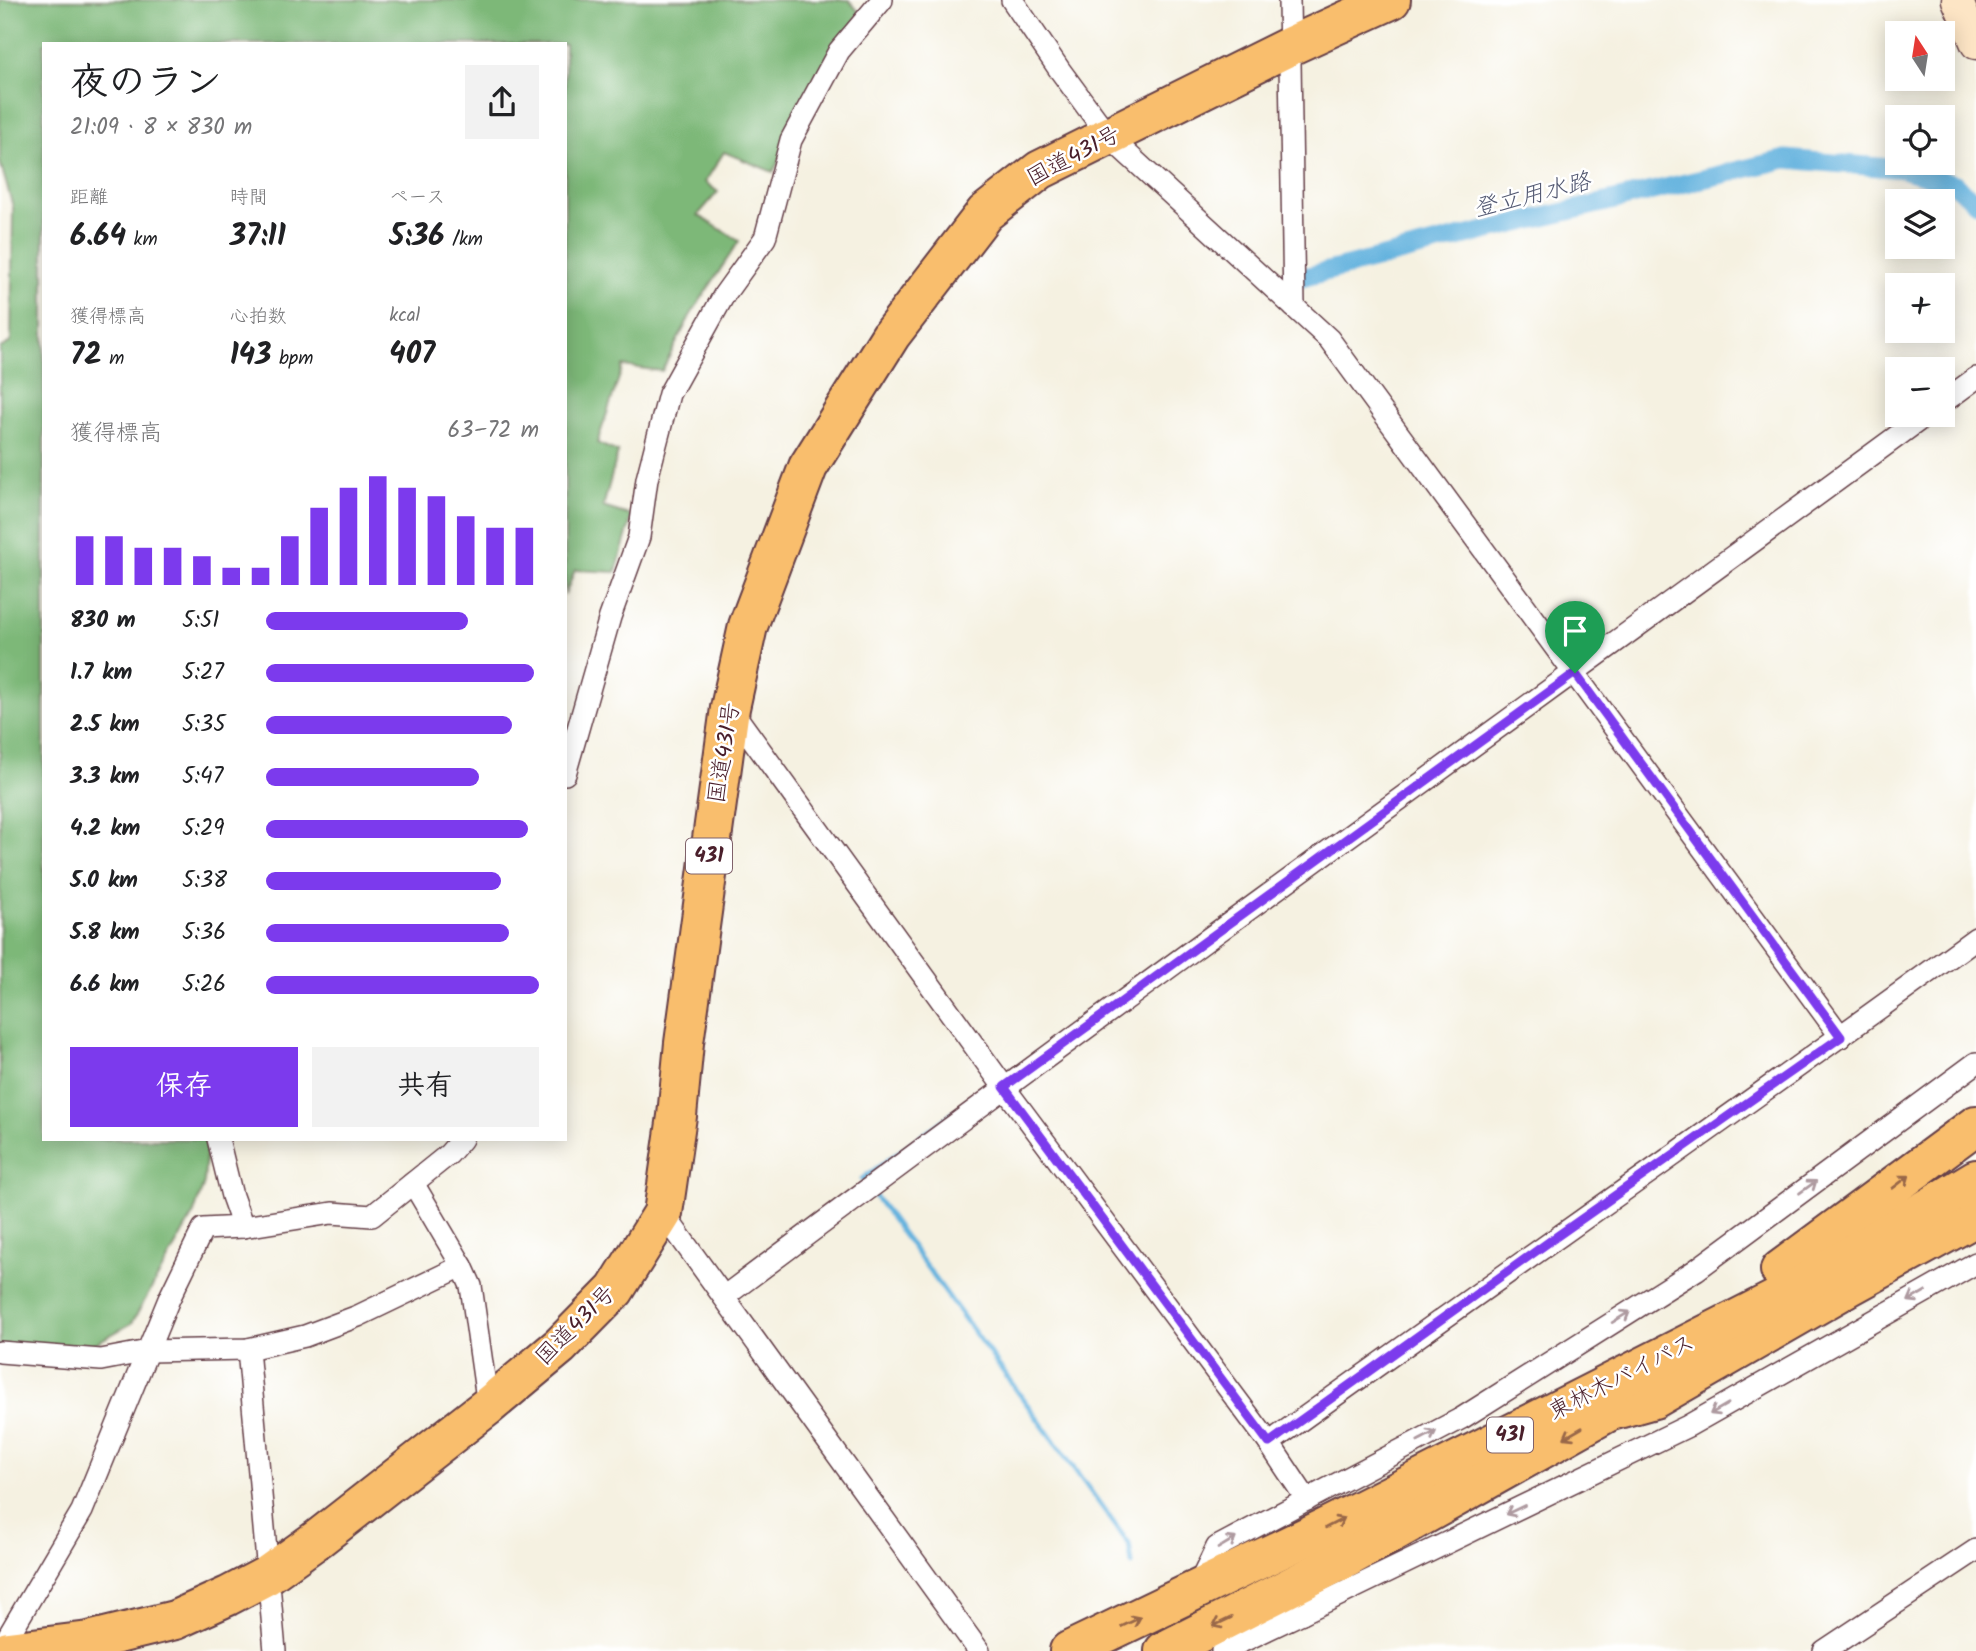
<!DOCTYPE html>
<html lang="ja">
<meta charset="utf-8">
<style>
:root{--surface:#fff;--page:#f2f2f2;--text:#202124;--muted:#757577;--accent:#7c3aed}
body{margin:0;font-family:Kalam,"Klee One",sans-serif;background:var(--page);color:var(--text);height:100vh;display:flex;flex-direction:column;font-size:26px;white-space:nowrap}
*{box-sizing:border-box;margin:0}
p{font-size:23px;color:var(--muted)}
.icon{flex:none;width:38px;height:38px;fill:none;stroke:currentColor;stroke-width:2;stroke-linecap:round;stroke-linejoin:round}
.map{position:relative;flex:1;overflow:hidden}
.side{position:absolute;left:42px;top:42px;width:525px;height:1099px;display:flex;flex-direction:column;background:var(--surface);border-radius:0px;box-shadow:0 4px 18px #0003}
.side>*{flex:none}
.needle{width:46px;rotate:348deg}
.tools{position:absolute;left:1885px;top:21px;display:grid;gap:14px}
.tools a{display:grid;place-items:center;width:70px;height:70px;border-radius:0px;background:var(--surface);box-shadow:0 4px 18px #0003;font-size:35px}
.pin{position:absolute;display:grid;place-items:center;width:60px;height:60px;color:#fff;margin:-72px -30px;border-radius:50% 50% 50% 0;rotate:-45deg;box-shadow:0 0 7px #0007}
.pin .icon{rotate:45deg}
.round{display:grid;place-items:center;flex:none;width:74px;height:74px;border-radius:0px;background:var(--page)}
.overview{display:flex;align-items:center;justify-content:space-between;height:119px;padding:0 28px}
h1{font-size:38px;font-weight:800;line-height:52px}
.metrics{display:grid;grid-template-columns:repeat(3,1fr);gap:10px;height:119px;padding:7px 28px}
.metrics div{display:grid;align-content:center}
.metrics b{font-size:30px;font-weight:800}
.metrics small{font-size:19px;font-weight:400}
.metrics p{font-size:19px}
.chart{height:196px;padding:14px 28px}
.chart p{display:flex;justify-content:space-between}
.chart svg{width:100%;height:126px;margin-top:7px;stroke:var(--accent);stroke-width:6}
.primary-button{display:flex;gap:14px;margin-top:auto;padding:14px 28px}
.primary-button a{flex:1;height:80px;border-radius:0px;background:var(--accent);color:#fff;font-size:28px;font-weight:800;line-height:80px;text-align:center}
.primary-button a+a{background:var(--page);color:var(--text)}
ul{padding:0 28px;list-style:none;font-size:23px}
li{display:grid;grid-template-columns:112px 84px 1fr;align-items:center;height:52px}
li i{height:18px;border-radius:9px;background:var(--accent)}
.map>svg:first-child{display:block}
.forest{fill:#7db878;stroke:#646c52;stroke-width:2}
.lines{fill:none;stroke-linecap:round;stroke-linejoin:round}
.stream{stroke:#64b2de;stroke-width:5}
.canal{stroke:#64b2de;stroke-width:19}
.street-casing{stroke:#643e46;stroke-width:24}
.secondary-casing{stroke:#643e46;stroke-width:33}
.highway-casing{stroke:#643e46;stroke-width:42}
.street{stroke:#fff;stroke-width:21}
.secondary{stroke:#fde5c5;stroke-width:30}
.highway{stroke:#f9be6d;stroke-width:38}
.oneway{stroke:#996749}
.oneway2{stroke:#ae9aa0}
.route-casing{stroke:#fff;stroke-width:14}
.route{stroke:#7c3aed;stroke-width:9}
.labels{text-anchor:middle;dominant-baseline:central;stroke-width:5;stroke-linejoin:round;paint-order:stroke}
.shield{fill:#fff;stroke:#80626b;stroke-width:2}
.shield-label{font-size:21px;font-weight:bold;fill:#4a1f2b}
.street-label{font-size:23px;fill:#4a1f2b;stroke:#fff}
.water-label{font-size:24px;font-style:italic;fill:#545a73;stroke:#fff}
</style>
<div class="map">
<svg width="1976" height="1651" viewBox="0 0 1976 1651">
<rect width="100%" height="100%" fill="#fff"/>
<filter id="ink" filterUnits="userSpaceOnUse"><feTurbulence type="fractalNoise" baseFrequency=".0143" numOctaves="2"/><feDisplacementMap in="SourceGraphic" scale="14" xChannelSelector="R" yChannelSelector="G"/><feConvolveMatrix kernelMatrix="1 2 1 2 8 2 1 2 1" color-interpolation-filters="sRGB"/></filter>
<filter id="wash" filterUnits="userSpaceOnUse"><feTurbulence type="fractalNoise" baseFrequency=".00686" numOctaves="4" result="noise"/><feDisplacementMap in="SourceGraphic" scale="28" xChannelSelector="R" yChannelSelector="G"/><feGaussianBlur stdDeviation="1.57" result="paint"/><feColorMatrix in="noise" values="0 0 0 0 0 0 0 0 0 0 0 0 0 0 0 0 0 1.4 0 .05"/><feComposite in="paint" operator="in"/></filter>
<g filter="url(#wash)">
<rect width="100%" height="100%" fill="#f5f1e1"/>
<path class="forest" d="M 0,0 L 849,0 L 860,13 L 773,172 L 724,152 L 705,182 L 718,192 L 698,215 L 739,241 L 690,316 L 662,371 L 623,366 L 597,443 L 618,452 L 603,507 L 632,516 L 616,572 L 575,570 L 565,595 L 565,44 L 44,44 L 44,1139 L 207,1139 L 204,1183 L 194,1213 L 132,1323 L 87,1348 L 0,1349 L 0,348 L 11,342 L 13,207 L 0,162 Z"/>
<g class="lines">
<g class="stream">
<path d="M 866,1184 L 862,1179 L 996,1082"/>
<path d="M 872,1192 L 1129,1544 L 1132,1564"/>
</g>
<path class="canal" d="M 1281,283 L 1485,231 L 1786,159 L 1903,169 L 1955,184 L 1976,203"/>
</g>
</g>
<g filter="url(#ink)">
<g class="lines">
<defs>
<g id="street">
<path d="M 1012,0 L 1059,69 L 1109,137 L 1329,339 L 1841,1037"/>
<path d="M 1289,0 L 1294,307"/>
<path d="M 1942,403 L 1976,378"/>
<path d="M 730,708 L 1004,1087 L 1269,1443 L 1307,1500"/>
<path d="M 565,774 L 610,617 L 639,537 L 647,479 L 669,394 L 724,295 L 765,238 L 791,140 L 839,51 L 882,0"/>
<path d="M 663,1213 L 979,1651"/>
<path d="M 243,1227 L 332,1213 L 372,1216 L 449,1154 L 462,1139"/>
<path d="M 462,1266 L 471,1286 L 488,1406"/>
<path d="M 725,1296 C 1122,998 1526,709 1926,415"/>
<path d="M 248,1349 L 275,1651"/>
<path d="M 0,1352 L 101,1360 L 148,1351 L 248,1349 L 305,1336 L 358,1316 L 462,1266 L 413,1183"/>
<path d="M 1269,1443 C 1504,1274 1742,1109 1976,938"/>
<path d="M 1197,1584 L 1203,1576 L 1217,1547 L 1462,1418 L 1696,1270 L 1976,1063"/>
<path d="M 1260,1604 L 1277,1606 L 1302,1613 L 1688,1426 L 1976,1263"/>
<path d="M 0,1650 L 82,1511 L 169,1299 L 203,1229 L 243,1227 L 232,1196 L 218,1139"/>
<path d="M 1222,1651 L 1302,1613"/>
<path d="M 1824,1651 L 1976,1550"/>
</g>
<path id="secondary" d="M 1957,0 L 1976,44"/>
<g id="highway">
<path d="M 1780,1270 L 1976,1125"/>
<path d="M 1611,1411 L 1654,1399 L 1850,1286 L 1976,1217"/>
<path d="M 8,1651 L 89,1641 L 175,1620 L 228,1596 L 266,1576 L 319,1538 L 488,1406 L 560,1346 L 615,1290 L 663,1213 L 677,1116 L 684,1043 L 730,708 L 748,626 L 808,467 L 891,335 L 985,213 L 1040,170 L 1288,47 L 1391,0"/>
<path d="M 1069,1651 L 1325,1528 L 1792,1291 L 1976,1179"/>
<path d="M 1164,1651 L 1349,1557 L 1612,1410"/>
</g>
</defs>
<use href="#street" class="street-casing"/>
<use href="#secondary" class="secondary-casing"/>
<use href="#highway" class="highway-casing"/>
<use href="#street" class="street"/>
<use href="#secondary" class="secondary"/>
<use href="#highway" class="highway"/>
</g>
<defs><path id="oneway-shaft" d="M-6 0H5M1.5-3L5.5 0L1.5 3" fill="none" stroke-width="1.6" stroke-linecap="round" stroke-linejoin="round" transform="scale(1.75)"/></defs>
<g class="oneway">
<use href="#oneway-shaft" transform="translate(1901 1182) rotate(-37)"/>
<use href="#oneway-shaft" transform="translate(1573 1433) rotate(150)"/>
<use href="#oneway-shaft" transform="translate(1335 1523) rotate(-27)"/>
<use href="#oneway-shaft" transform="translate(1131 1622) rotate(-25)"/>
<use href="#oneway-shaft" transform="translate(1222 1622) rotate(154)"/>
</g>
<g class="oneway2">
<use href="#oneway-shaft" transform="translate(1808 1187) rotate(-36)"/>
<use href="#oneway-shaft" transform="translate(1917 1296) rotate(150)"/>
<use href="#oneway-shaft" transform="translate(1621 1317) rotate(-32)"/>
<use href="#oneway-shaft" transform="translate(1719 1409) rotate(150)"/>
<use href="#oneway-shaft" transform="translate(1427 1436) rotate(-28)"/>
<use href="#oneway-shaft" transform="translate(1515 1510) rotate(154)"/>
<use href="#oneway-shaft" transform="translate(1227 1543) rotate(-31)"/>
</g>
</g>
<g class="lines" filter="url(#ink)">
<defs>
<path id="route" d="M 1575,673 L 1841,1037 L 1553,1239 L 1269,1443 L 1004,1087 Z"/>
</defs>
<use href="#route" class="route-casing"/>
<use href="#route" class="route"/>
</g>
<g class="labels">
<g class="shield">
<rect x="686" y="838.5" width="46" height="35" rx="5"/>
<rect x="1487" y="1417.5" width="46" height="35" rx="5"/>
</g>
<g class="shield-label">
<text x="709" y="856">431</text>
<text x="1510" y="1435">431</text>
</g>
<g class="street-label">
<text transform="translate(1074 157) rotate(-28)">国道431号</text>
<text transform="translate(725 753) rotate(-81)">国道431号</text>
<text transform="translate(576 1326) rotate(-45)">国道431号</text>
<text transform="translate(1622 1378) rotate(-27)">東林木バイパス</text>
</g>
<g class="water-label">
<text transform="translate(1532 196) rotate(-14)">登立用水路</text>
</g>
</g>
</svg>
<div class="tools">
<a><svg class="needle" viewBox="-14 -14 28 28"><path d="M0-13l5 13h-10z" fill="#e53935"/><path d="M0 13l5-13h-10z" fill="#757577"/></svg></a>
<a><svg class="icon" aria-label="locate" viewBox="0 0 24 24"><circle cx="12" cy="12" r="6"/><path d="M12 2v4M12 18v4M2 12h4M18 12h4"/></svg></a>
<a><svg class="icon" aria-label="layers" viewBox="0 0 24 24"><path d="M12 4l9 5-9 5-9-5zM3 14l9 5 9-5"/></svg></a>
<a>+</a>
<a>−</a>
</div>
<div class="pin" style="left:1575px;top:673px;background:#1e9e55"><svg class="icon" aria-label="arrive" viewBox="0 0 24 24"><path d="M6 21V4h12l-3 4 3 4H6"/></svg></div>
<section class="side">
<div class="overview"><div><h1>夜のラン</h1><p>21:09 · 8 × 830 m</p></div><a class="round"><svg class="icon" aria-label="share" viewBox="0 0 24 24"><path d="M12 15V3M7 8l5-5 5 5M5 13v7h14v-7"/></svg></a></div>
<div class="metrics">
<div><p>距離</p><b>6.64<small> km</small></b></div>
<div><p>時間</p><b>37:11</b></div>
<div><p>ペース</p><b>5:36<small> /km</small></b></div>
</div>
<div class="metrics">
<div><p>獲得標高</p><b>72<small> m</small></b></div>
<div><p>心拍数</p><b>143<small> bpm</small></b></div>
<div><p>kcal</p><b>407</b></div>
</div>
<div class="chart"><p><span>獲得標高</span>63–72 m</p>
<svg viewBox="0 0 160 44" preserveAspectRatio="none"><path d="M5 44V27M15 44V27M25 44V31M35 44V31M45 44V34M55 44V38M65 44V38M75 44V27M85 44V17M95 44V10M105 44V6M115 44V10M125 44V13M135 44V20M145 44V24M155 44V24"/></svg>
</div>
<ul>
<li><b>830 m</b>5:51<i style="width:74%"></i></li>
<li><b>1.7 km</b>5:27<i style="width:98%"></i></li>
<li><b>2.5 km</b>5:35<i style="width:90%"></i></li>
<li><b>3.3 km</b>5:47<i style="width:78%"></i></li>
<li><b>4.2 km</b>5:29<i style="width:96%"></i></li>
<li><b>5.0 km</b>5:38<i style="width:86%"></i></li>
<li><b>5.8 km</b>5:36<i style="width:89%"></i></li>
<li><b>6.6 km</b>5:26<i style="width:100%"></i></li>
</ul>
<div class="primary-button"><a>保存</a><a>共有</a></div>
</section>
</div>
